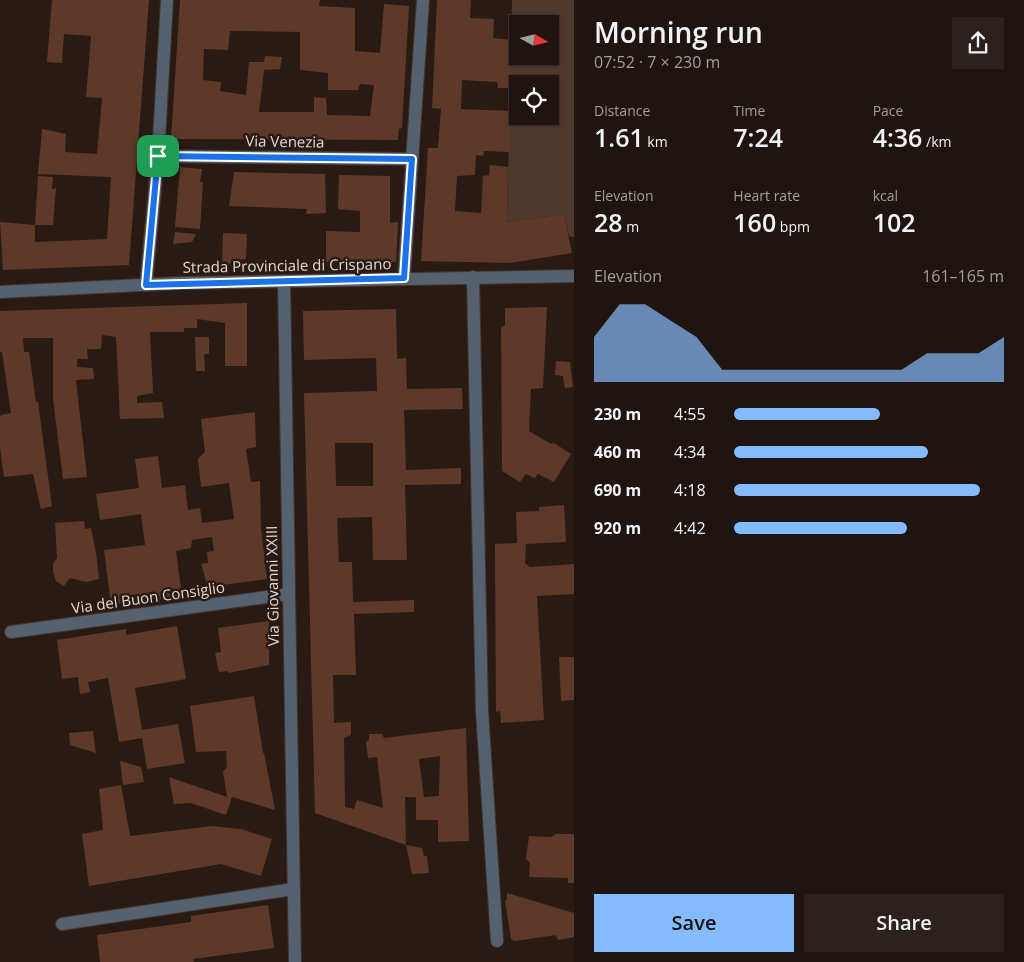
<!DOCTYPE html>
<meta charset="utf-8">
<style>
:root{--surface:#1f140f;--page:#2c211d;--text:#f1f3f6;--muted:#a19e9e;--line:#3c332f;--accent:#86bbfb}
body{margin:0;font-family:"Open Sans",sans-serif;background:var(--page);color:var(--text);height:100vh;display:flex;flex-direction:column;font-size:19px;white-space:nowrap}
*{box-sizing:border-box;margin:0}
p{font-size:16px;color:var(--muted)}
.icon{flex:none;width:28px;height:28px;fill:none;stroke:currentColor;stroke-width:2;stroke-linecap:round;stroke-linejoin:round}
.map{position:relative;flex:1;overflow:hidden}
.drawer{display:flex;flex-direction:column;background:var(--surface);width:450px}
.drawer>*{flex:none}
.needle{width:32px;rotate:98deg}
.fabs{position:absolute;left:509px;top:15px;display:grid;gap:10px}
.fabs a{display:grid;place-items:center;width:50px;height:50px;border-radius:0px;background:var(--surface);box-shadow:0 1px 4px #0004,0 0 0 1px var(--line);font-size:25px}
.pin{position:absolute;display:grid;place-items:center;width:42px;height:42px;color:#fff;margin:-21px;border-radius:10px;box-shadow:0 2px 8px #0006}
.round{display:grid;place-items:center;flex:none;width:52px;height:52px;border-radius:0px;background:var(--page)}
.summary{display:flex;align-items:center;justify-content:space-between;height:85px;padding:0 20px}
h1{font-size:28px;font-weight:600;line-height:38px}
.metrics{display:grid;grid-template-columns:repeat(3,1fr);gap:8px;height:85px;padding:5px 20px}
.metrics div{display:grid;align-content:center}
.metrics b{font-size:25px;font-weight:600}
.metrics small{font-size:14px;font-weight:400}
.metrics p{font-size:14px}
.chart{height:140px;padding:10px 20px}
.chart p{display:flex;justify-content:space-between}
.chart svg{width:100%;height:90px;margin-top:5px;fill:var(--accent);opacity:.7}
.primary-button{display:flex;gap:10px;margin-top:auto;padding:10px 20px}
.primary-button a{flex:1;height:58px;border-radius:0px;background:var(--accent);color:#111;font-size:20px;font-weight:600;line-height:58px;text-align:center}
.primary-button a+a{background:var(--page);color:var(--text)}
ul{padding:0 20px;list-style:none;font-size:16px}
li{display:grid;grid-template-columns:80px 60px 1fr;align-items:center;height:38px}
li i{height:12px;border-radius:6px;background:var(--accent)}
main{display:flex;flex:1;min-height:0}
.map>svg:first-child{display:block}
.green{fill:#4f392f;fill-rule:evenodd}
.building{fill:#5e3929;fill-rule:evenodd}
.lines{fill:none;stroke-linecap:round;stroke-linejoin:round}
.minor-casing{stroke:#43352f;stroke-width:14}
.tertiary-casing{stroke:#43352f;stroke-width:14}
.minor{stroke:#56616f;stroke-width:12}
.tertiary{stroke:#56616f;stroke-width:12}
.route-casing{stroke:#fff;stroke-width:10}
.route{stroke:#1a73e8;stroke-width:6}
.labels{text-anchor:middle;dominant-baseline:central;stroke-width:5;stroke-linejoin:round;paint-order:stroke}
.street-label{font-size:15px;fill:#e1d6d2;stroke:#291b14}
</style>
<main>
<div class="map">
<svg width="574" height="962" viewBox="0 0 574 962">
<rect width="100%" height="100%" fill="#291b14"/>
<path class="green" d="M 512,0 L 574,0 L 574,237 L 569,236 L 564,214 L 507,222 ZM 518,24 L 550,24 L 550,56 L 518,56 ZM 518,84 L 550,84 L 550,116 L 518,116 Z"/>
<g class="building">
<path d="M 52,0 L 149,0 L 129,265 L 3,270 L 0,222 L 35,225 L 35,242 L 107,239 L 111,177 L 38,174 L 42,129 L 66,134 L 65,152 L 97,154 L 102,98 L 86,97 L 91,36 L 64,34 L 62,63 L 47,62 Z"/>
<path d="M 180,0 L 320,0 L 319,6 L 355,8 L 355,51 L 380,53 L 384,4 L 409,6 L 402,128 L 399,129 L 398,140 L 171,139 ZM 230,31 L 300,32 L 300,70 L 328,73 L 328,90 L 358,90 L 360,84 L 374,85 L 370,116 L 327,115 L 326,98 L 314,97 L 314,112 L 259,112 L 264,70 L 280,69 L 282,57 L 265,56 L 264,62 L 249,62 L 246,95 L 220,91 L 221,82 L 203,80 L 204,49 L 228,50 Z"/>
<path d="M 437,0 L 471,0 L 470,18 L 494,19 L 493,38 L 513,40 L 511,88 L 498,88 L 497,82 L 462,80 L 461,109 L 511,111 L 510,152 L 484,151 L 483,156 L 476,155 L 475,175 L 457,176 L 455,211 L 481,213 L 483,176 L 489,175 L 490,165 L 508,167 L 507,222 L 564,214 L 572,253 L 510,263 L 421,261 L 428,148 L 438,148 L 441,109 L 432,108 Z"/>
<path d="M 180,167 L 202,169 L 200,182 L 203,182 L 200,229 L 175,227 Z"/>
<path d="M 234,172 L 325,174 L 326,213 L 306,214 L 307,209 L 229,206 Z"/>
<path d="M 339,175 L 390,176 L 390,223 L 398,222 L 396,262 L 326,262 L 326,231 L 360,232 L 360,211 L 338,209 Z"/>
<path d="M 38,176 L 53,177 L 52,189 L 56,188 L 53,225 L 35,225 Z"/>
<path d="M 175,232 L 196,234 L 192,242 L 173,244 Z"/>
<path d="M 223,233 L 247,234 L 246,259 L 237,260 L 236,263 L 222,264 Z"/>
<path d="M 247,303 L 247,366 L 225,366 L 225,323 L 197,319 L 197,328 L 184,328 L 184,332 L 150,332 L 153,393 L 137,396 L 137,403 L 162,402 L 164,418 L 120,419 L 116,337 L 102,335 L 101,349 L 87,349 L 88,359 L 77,359 L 77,367 L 93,368 L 94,379 L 76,380 L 87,477 L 63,479 L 53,399 L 53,338 L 23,338 L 24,352 L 29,352 L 36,402 L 38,402 L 52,506 L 41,509 L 33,474 L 4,477 L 0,448 L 0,418 L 1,415 L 11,413 L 2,352 L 0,352 L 0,311 Z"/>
<path d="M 547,307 L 543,388 L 531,389 L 529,431 L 551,444 L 554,443 L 571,454 L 554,482 L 538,474 L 535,478 L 526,474 L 520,482 L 502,471 L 501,328 L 505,325 L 505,308 Z"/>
<path d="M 396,309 L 397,359 L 406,358 L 407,389 L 462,388 L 463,409 L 404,410 L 406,470 L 461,468 L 461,484 L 405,485 L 407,560 L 373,560 L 372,517 L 337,518 L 339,562 L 352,562 L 353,602 L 414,600 L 414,612 L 354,614 L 356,675 L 333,675 L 334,723 L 351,722 L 351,735 L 344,738 L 345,807 L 354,809 L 357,800 L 383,808 L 377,757 L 368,758 L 366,742 L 369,740 L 369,734 L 382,734 L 384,738 L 466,728 L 469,841 L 438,842 L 438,820 L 416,820 L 416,797 L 405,797 L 406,845 L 315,813 L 304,393 L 377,391 L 376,358 L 304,360 L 303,311 ZM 335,443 L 373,443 L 373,486 L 336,486 ZM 440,756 L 439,796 L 424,797 L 419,759 Z"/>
<path d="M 195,337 L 209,337 L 209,354 L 204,354 L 205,371 L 196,371 Z"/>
<path d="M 556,361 L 570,362 L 573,387 L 565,388 L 563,376 L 555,375 Z"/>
<path d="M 255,412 L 256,447 L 246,449 L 251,482 L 260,481 L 261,529 L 267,579 L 208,587 L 201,564 L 208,563 L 207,552 L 214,551 L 212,537 L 192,540 L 191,548 L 176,551 L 182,596 L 111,605 L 104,550 L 145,545 L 141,514 L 100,520 L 96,494 L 139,488 L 135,459 L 158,456 L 162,488 L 185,485 L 188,510 L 200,508 L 202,523 L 234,519 L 229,483 L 201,487 L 198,459 L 205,452 L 201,419 Z"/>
<path d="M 564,505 L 566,542 L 526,544 L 525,563 L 530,567 L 574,564 L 574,594 L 537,596 L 544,720 L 501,723 L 500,711 L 496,712 L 495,544 L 517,543 L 516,512 L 539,511 L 539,507 Z"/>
<path d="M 84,521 L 85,529 L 91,528 L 96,553 L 99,579 L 86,582 L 70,578 L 64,586 L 56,581 L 53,572 L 53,564 L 57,558 L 55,523 Z"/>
<path d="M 269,621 L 269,665 L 228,673 L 228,671 L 219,672 L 215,653 L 221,652 L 218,628 Z"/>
<path d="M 177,626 L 186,679 L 135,688 L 142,730 L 178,724 L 185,763 L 147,769 L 142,738 L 119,742 L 108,678 L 88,682 L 90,692 L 80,694 L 78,677 L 62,679 L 57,640 L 126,629 L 126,635 Z"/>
<path d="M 559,657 L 574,657 L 574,700 L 561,701 Z"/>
<path d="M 254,696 L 263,753 L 264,753 L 275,810 L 232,797 L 226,815 L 191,803 L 174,804 L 169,777 L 227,797 L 223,772 L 227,767 L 226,751 L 196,752 L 190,706 Z"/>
<path d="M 93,731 L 96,753 L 70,745 L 69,733 Z"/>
<path d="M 120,761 L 141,767 L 144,782 L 123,785 Z"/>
<path d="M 121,785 L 130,836 L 212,826 L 241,829 L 272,839 L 261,876 L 221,864 L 89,886 L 82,834 L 103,830 L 99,789 Z"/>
<path d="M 556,834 L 574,834 L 574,883 L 568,883 L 568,878 L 529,877 L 530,863 L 526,859 L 529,836 L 551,837 Z"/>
<path d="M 406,845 L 422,848 L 424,856 L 427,856 L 429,873 L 412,874 Z"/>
<path d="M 507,893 L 574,913 L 574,937 L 558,940 L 556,935 L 515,941 L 511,939 L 505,901 L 507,900 Z"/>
<path d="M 268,905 L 274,948 L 193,959 L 194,962 L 100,962 L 97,935 L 191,922 L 191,916 Z"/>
</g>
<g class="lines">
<defs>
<g id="minor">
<path d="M 158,156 L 412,159"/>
<path d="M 473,277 L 482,711 L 497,941"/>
<path d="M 404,278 L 423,0"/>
<path d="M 284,281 L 295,962"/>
<path d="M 146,285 L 158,156 L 167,0"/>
<path d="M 11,632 L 289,594"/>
<path d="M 62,924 L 294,889"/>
</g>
<path id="tertiary" d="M 0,292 L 181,283 L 574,276"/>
</defs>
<use href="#minor" class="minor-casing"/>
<use href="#tertiary" class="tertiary-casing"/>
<use href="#minor" class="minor"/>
<use href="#tertiary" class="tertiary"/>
</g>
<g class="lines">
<defs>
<path id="route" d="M 158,156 L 412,159 L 404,278 L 146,285 Z"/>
</defs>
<use href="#route" class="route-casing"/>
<use href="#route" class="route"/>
</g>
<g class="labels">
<g class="street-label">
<text transform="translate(285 141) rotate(1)">Via Venezia</text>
<text transform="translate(287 265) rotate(-1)">Strada Provinciale di Crispano</text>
<text transform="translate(272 586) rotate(-91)">Via Giovanni XXIII</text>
<text transform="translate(148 597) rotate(-8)">Via del Buon Consiglio</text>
</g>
</g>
</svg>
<div class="fabs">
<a><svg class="needle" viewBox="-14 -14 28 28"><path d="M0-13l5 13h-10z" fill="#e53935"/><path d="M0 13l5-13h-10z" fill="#a19e9e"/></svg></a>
<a><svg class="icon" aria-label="locate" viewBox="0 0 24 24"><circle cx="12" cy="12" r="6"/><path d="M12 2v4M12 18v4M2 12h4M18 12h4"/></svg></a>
</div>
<div class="pin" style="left:158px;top:156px;background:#1e9e55"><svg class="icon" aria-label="arrive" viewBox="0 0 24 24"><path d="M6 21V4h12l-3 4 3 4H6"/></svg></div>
</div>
<section class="drawer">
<div class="summary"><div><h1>Morning run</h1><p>07:52 · 7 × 230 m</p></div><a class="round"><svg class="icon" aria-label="share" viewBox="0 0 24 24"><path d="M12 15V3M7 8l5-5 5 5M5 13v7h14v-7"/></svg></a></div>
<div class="metrics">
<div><p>Distance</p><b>1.61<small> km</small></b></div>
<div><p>Time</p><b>7:24</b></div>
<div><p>Pace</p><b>4:36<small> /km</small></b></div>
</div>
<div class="metrics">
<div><p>Elevation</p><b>28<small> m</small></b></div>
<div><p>Heart rate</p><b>160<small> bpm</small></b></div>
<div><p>kcal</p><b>102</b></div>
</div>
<div class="chart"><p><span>Elevation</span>161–165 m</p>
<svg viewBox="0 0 160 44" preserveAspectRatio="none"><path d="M0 44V22L10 6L20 6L30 14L40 22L50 38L60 38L70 38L80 38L90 38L100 38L110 38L120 38L130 30L140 30L150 30L160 22V44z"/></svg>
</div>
<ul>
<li><b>230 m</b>4:55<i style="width:54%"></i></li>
<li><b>460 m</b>4:34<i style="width:72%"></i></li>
<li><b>690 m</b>4:18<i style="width:91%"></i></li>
<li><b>920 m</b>4:42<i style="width:64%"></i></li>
</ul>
<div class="primary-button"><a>Save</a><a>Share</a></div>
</section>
</main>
